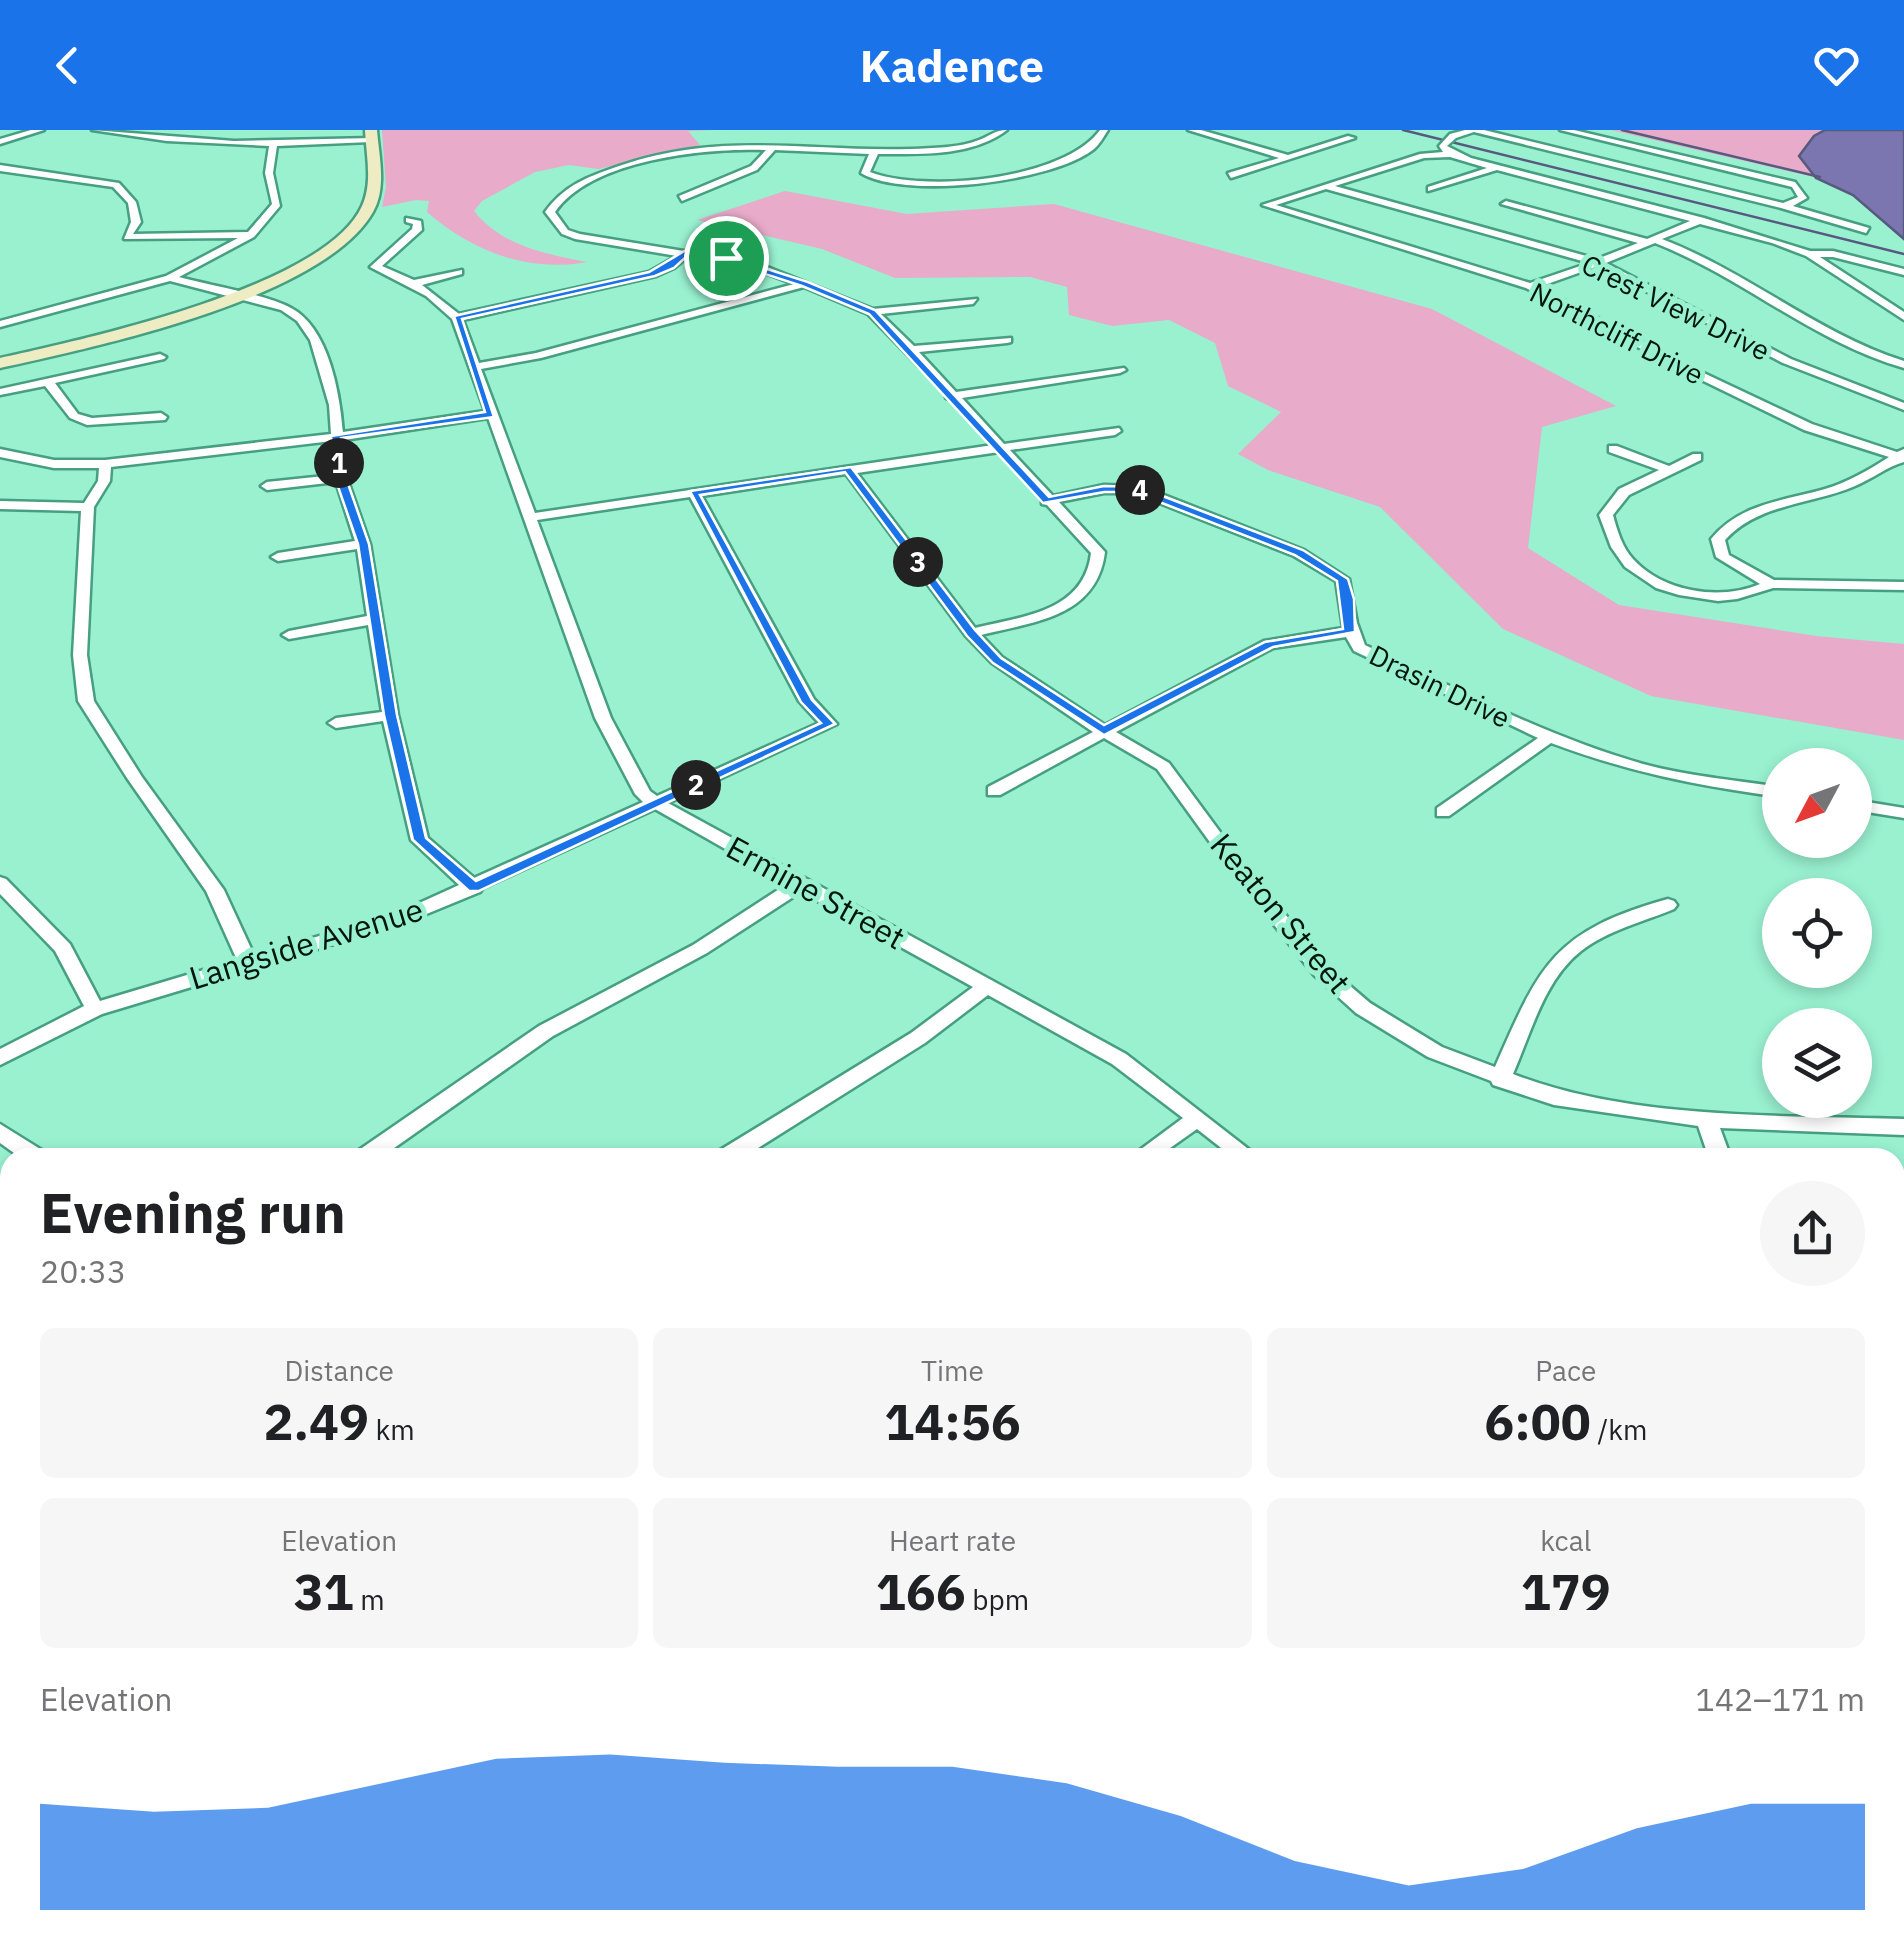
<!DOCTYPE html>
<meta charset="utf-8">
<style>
:root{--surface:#fff;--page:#f6f6f6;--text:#202124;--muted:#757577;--accent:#1a73e8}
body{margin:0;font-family:"IBM Plex Sans",sans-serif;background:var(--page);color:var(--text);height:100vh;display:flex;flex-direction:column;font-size:38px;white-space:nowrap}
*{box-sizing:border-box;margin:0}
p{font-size:32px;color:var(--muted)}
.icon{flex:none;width:55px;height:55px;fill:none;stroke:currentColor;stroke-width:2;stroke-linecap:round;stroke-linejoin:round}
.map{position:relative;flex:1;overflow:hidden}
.sheet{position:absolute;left:0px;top:1018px;width:1905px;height:812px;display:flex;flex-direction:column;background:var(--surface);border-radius:30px 30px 0 0;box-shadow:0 5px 15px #0003}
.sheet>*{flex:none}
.needle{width:65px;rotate:229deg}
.tools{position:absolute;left:1762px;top:618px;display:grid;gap:20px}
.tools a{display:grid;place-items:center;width:110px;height:110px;border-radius:50%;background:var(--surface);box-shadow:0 5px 15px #0003;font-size:50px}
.pin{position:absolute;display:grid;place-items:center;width:85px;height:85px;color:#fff;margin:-42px;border:5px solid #fff;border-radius:50%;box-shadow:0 2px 10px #0007}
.km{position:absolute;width:50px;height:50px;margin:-25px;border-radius:50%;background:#222;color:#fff;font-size:28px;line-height:50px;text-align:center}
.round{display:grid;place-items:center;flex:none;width:105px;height:105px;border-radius:52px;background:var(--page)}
.overview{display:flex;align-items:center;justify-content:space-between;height:170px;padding:0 40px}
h1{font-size:55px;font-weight:700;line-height:75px}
.metrics{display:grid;grid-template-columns:repeat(3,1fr);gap:15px;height:170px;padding:10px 40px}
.metrics div{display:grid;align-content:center;border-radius:15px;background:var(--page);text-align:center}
.metrics b{font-size:50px;font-weight:700}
.metrics small{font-size:28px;font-weight:400}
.metrics p{font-size:28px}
.chart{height:280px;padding:20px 40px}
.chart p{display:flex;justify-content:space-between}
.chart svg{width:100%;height:180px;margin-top:10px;fill:var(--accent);opacity:.7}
header{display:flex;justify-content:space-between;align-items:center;height:130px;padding:0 40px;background:var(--accent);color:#fff;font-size:45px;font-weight:700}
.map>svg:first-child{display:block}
.green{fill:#e8abc9}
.water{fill:#7c76b0;stroke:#575a7f;stroke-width:2.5}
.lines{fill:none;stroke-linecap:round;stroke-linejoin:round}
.stream{stroke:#575a7f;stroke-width:2.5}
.street-casing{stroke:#469f81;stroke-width:5}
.secondary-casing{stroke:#469f81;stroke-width:5}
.street{fill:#fff;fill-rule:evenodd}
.secondary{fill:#edecc3;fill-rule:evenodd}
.route{fill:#1a73e8;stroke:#fff;stroke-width:2.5;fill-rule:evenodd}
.labels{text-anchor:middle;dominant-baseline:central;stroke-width:10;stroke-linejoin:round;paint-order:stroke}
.far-street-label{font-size:28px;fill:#00170e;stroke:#99f1d0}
.street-label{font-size:32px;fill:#00170e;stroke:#99f1d0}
</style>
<header><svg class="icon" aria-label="back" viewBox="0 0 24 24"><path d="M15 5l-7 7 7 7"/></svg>Kadence<svg class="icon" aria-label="heart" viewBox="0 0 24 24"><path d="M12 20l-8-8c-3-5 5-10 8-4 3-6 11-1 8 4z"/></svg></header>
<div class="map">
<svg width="1904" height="1829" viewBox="0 0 1904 1829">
<rect width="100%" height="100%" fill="#99f1d0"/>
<g class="green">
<path d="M 382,0 L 712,0 L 688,1 L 700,15 L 598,39 L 569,35 L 535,42 L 482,71 L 474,81 C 502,116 545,124 587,132 C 527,143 472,121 427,82 L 429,71 L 416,70 L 382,77 L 386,57 Z"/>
<path d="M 1611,0 L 1904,0 L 1904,68 Z"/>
<path d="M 785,61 L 907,84 L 1054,74 L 1432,179 L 1616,276 L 1542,297 L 1528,418 L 1619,475 L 1816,506 L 1904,514 L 1904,610 L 1651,566 L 1503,499 L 1380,377 L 1268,340 L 1238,324 L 1281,282 L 1228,256 L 1215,213 L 1169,190 L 1112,196 L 1069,185 L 1067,157 L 1030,147 L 895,148 L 822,119 L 697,90 Z"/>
</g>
<path class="water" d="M 1825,0 L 1904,0 L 1904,109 L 1853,65 L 1816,48 L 1799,26 L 1814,6 Z"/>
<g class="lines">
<g class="stream">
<path d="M 1403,0 L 1904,124"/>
<path d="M 1622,0 L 1820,47"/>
</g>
<defs>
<g id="street">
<path d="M 31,0 L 44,0 L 0,14 L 0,9 Z"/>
<path d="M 92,0 L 234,11 L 374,8 L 371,12 L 277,16 L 273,43 L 280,76 L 254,107 L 179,147 C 208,155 268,165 291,178 C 329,198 340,264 343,302 L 485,281 L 452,189 L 426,166 L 370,137 L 412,99 L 413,94 L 406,92 L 406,88 L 421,91 L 422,100 L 382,136 L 414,150 L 462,140 L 462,144 L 422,155 L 459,184 L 649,142 L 677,126 L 575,109 L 562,104 L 545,82 C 565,54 590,46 622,35 C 724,1 807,22 911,19 C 933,18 958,18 979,10 C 990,6 995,0 1007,0 C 971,27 921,24 878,24 L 870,42 C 925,63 1064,50 1100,0 L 1108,0 C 1104,6 1100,14 1094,19 C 1053,52 906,70 861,43 L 869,24 L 775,20 L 757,40 L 682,71 L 679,66 L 751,36 L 766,20 C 706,18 592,29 555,82 L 568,100 L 580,104 L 757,133 L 873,179 L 977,169 L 973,174 L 881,184 L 914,216 L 1011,208 L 1011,212 L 1007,213 L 919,222 L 956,262 L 1124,238 L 1126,240 L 1120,243 L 962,268 L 1004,314 L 1119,298 L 1121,301 L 1115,305 L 1010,320 L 1053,366 L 1104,355 L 1141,356 L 1304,420 L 1349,449 L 1357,493 L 1365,515 C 1455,558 1545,606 1643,634 C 1688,646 1734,650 1780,657 L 1780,667 C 1695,655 1632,643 1551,613 L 1449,686 L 1437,686 L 1437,678 L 1538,608 L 1354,521 L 1346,507 L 1273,518 L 1116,602 L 1169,633 L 1237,725 L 1328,837 L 1370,873 L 1442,917 L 1495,937 C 1540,834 1554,801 1668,769 L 1674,771 L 1677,775 L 1674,779 C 1643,792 1608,800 1581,821 C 1544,850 1531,903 1513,944 C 1631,990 1778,985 1904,989 L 1904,1005 L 1720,998 L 1731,1028 L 1709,1028 L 1698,996 L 1554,975 L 1493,955 L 1491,951 L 1428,927 L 1356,883 L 1314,845 L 1225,733 L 1157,639 L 1104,608 L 1000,665 L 988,665 L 988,657 L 1093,602 L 992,533 L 966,506 L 846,344 L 702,366 L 814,569 L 837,594 L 668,673 L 1126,924 L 1260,1028 L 1234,1028 L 1197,999 L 1156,1028 L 1129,1028 L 1183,988 L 1112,934 L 988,865 L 925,913 L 742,1028 L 715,1028 L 717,1022 L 911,903 L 973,857 L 801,762 L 707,823 L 553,906 L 380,1028 L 354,1028 L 356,1022 L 539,896 L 693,815 L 787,754 L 655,679 L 483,758 L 480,762 L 407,792 L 102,884 L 0,935 L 0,919 L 84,876 L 55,821 L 0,764 L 0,747 L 6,749 L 70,814 L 100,871 L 237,830 L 206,761 L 127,648 L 78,571 L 73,525 L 81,381 L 0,379 L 0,371 L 84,373 L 98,351 L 99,338 L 54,338 L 0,327 L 0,319 L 54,330 L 105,330 L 331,304 L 329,275 L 310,210 L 297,191 L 281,180 L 170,151 L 0,197 L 0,191 L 166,146 L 238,108 L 124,109 L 131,92 L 128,73 L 113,57 L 0,41 L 0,35 L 119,53 L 136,72 L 141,92 L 133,104 L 248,102 L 272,74 L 265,43 L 269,16 L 167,11 ZM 687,127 L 752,138 L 794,154 L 536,223 L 479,233 L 463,190 L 656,146 L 674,138 ZM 804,157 L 868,184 L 946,264 L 946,268 L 950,269 L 993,315 L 535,383 L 481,239 L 541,228 ZM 488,288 L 595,588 L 635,664 L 643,672 L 474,748 L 428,708 L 398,585 L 370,414 L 347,348 L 344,310 ZM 332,311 L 334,345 L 267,352 L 261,356 L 267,360 L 336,352 L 355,411 L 278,423 L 271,427 L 278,431 L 357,419 L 367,486 L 289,501 L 282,505 L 289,509 L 368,495 L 382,582 L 336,588 L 328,593 L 336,598 L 383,591 L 411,710 L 459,755 L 395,784 L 254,825 L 224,760 L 142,647 L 94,571 L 87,525 L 94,377 L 110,351 L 111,337 ZM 999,322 L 1042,369 L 1042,374 L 1047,375 L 1091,423 C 1084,482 1023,486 975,498 L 857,343 ZM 1104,363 L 1134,363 L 1294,426 L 1336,451 L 1343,498 L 1264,511 L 1105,595 L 1002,527 L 981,505 C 1034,492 1097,487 1105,422 L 1059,372 ZM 690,367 L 799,571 L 819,593 L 657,666 L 650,661 L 611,588 L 537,390 Z"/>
<path d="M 1188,0 L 1201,0 L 1288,25 L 1348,6 L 1355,8 L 1231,48 L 1228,43 L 1279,28 Z"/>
<path d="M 1465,0 L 1484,0 L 1783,73 L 1798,67 L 1792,57 L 1560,0 L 1574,0 L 1795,52 L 1807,68 L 1793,76 L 1869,98 L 1866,103 L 1781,78 L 1474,2 L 1456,8 L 1447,16 L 1471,28 L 1704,88 L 1810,121 L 1833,121 L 1904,139 L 1904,145 L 1833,127 L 1820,127 L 1904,182 L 1904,190 L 1806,126 L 1772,113 L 1700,94 L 1662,109 C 1748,142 1817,203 1904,231 L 1904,238 C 1813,212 1742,147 1655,113 L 1606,133 L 1791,229 L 1904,273 L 1904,280 L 1783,233 L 1598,136 L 1539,157 L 1693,238 L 1812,294 L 1897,322 L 1904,319 L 1904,332 C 1888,336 1872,349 1855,356 C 1811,375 1759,373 1725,410 L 1729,425 L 1774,450 L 1904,452 L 1904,460 L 1773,458 L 1737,469 L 1718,471 L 1679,465 L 1656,458 L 1625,437 L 1611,417 L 1599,385 L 1619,359 L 1659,340 L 1609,322 L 1609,316 L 1617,316 L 1669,336 L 1693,324 L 1701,324 L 1701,330 L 1629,365 L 1613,385 C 1617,400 1622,417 1633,429 C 1663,462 1720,471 1760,454 L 1716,427 L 1711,409 C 1741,373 1783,371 1825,359 C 1848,352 1869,340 1889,327 L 1804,300 L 1685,242 L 1526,158 L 1262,75 L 1420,24 L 1443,22 L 1439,16 L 1450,4 ZM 1450,27 L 1487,38 L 1428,57 L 1428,61 L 1497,40 L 1690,91 L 1647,109 L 1506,71 L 1501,74 L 1638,113 L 1597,129 L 1335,56 L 1424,28 ZM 1326,59 L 1589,133 L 1530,153 L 1276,75 Z"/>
<path d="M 160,224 L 166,227 L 164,229 L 55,253 L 78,284 L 92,288 L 161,283 L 167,287 L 165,290 L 87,295 L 70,288 L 45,256 L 0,265 L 0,259 Z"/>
<path d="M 1855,670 L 1904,678 L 1904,688 L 1855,680 Z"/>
<path d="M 0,994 L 45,1022 L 47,1028 L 21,1028 L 0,1013 Z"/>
<path d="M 1895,1588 L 1904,1592 L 1904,1626 L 1895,1622 Z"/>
<path d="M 1904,1647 L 1904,1686 L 1895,1690 L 1895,1651 Z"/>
<path d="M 466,1820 L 498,1820 L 499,1829 L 467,1829 Z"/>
<path d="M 997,1820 L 1031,1820 L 1027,1829 L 993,1829 Z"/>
<path d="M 1778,1820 L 1813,1820 L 1809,1829 L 1774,1829 Z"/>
</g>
<path id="secondary" d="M 365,0 L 377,0 C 379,26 387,58 373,82 C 323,169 95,217 0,238 L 0,228 C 82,210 326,157 362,76 C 373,52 366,25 365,0 Z"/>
</defs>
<use href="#street" class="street-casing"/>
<use href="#secondary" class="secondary-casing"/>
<use href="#street" class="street"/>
<use href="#secondary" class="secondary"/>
</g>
<path class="route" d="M 686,120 L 729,127 L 808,152 L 875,180 L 1049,367 L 1104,356 L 1139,357 L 1303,420 L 1348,449 L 1354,469 L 1355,502 L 1273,517 L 1104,605 L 993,533 L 967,506 L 845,342 L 700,365 L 812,570 L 835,594 L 479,761 L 469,761 L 413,710 L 384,585 L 358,414 L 335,348 L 331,306 L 485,282 L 454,186 L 649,142 ZM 688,125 L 725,131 L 802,156 L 869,184 L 1043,373 L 1104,362 L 1134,362 L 1295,425 L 1337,451 L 1343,499 L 1265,512 L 1104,595 L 1001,528 L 975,500 L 851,337 L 690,361 L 801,572 L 821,593 L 476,751 L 426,708 L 397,585 L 369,414 L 346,348 L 341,308 L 494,287 L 462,189 L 655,146 L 674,138 Z"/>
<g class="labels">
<g class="far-street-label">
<text transform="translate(1676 177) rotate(26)">Crest View Drive</text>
<text transform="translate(1617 203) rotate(27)">Northcliff Drive</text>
<text transform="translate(1440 556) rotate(26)">Drasin Drive</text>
</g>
<g class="street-label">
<text transform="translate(816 762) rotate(29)">Ermine Street</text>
<text transform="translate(1281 783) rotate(50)">Keaton Street</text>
<text transform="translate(306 813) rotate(-17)">Langside Avenue</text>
</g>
</g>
</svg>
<div class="tools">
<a><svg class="needle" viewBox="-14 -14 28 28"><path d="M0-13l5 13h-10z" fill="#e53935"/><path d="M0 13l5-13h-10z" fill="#757577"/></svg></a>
<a><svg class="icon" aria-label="locate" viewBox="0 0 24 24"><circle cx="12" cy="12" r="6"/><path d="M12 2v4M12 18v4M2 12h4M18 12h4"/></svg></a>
<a><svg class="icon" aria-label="layers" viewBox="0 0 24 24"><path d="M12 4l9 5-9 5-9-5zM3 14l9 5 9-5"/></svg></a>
</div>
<div class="pin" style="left:726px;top:128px;background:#1e9e55"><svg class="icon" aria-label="arrive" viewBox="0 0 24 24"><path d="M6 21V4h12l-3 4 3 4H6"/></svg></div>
<b class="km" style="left:339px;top:333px">1</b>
<b class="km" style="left:696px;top:655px">2</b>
<b class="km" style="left:918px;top:432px">3</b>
<b class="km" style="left:1140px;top:360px">4</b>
<section class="sheet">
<div class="overview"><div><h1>Evening run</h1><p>20:33</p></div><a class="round"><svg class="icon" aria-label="share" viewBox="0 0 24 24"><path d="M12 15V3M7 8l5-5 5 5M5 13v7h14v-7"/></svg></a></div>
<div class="metrics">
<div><p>Distance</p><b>2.49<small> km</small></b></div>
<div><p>Time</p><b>14:56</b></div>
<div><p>Pace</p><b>6:00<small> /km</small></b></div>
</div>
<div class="metrics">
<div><p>Elevation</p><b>31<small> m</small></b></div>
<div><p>Heart rate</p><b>166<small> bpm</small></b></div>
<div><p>kcal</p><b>179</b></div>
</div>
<div class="chart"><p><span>Elevation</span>142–171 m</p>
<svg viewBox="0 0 160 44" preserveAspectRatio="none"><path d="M0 44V18L10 20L20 19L30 13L40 7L50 6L60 8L70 9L80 9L90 13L100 21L110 32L120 38L130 34L140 24L150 18L160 18V44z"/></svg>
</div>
</section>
</div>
